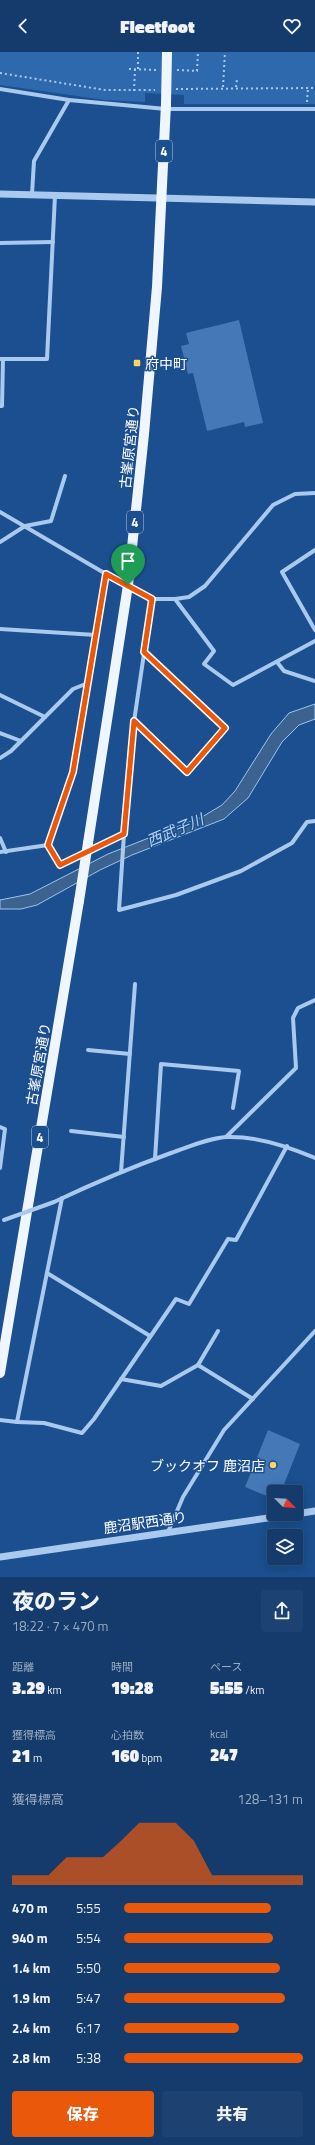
<!DOCTYPE html>
<html lang="ja">
<meta charset="utf-8">
<style>
:root{--surface:#143b6b;--page:#1d4271;--text:#f1f3f6;--muted:#9dadc1;--line:#33557e;--accent:#ea580c}
body{margin:0;font-family:"Titillium Web","Noto Sans JP",sans-serif;background:var(--page);color:var(--text);height:100vh;display:flex;flex-direction:column;font-size:15px;white-space:nowrap}
*{box-sizing:border-box;margin:0}
p{font-size:13px;color:var(--muted)}
.icon{flex:none;width:22px;height:22px;fill:none;stroke:currentColor;stroke-width:2;stroke-linecap:round;stroke-linejoin:round}
.map{position:relative;height:1525px;overflow:hidden}
.panel{display:flex;flex-direction:column;background:var(--surface);flex:1}
.panel>*{flex:none}
.needle{width:26px;rotate:114deg}
.tools{position:absolute;left:267px;top:1433px;display:grid;gap:8px}
.tools a{display:grid;place-items:center;width:36px;height:36px;border-radius:4px;background:var(--surface);box-shadow:0 2px 10px #0003,0 0 0 1px var(--line);font-size:20px}
.pin{position:absolute;display:grid;place-items:center;width:34px;height:34px;color:#fff;margin:-41px -17px;border-radius:50% 50% 50% 0;rotate:-45deg;box-shadow:0 0 4px #0007}
.pin .icon{rotate:45deg}
.round{display:grid;place-items:center;flex:none;width:42px;height:42px;border-radius:4px;background:var(--page)}
.head{display:flex;align-items:center;justify-content:space-between;height:68px;padding:0 12px}
h1{font-size:22px;font-weight:800;line-height:30px}
.figures{display:grid;grid-template-columns:repeat(3,1fr);gap:6px;height:68px;padding:4px 12px}
.figures div{display:grid;align-content:center}
.figures b{font-size:17px;font-weight:800}
.figures small{font-size:11px;font-weight:400}
.figures p{font-size:11px}
.chart{height:112px;padding:8px 12px}
.chart p{display:flex;justify-content:space-between}
.chart svg{width:100%;height:72px;margin-top:4px;fill:var(--accent);opacity:.7}
.cta{display:flex;gap:8px;margin-top:auto;padding:8px 12px}
.cta a{flex:1;height:46px;border-radius:4px;background:var(--accent);color:#fff;font-size:16px;font-weight:800;line-height:46px;text-align:center}
.cta a+a{background:var(--page);color:var(--text)}
ul{padding:0 12px;list-style:none;font-size:13px}
li{display:grid;grid-template-columns:64px 48px 1fr;align-items:center;height:30px}
li i{height:10px;border-radius:5px;background:var(--accent)}
header{display:flex;justify-content:space-between;align-items:center;height:52px;padding:0 12px;background:var(--surface);font-size:18px;font-weight:800}
.map>svg:first-child{display:block}
.green{fill:#2e69ad}
.water{fill:#3c6290;stroke:#9cc4f0}
.building{fill:#4478b7}
.lines{fill:none;stroke-linecap:round;stroke-linejoin:round}
.path{stroke:#a9c9ee;stroke-width:2;stroke-dasharray:2 3;stroke-linecap:butt}
.minor{stroke:#a9c9ee;stroke-width:4}
.tertiary{stroke:#a9c9ee;stroke-width:7}
.primary{stroke:#f0f6ff;stroke-width:10}
.minor-bridge{stroke:#a9c9ee;stroke-width:4}
.primary-bridge{stroke:#f0f6ff;stroke-width:10}
.route-casing{stroke:#fff;stroke-width:8}
.route{stroke:#ea580c;stroke-width:5}
.poi-dot{fill:#ffd166;stroke:#1b4f8f;stroke-width:1.5}
.labels{text-anchor:middle;dominant-baseline:central;stroke-width:3;stroke-linejoin:round;paint-order:stroke}
.shield{fill:#1b4f8f;stroke:#bbcadd;stroke-width:1}
.shield-label{font-size:13px;font-weight:bold;fill:#fff}
.poi-label{font-size:14px;fill:#fff;stroke:#1b4f8f;text-anchor:start}
.street-label{font-size:14px;fill:#fff;stroke:#1b4f8f}
.water-label{font-size:15px;font-style:italic;fill:#b5d3f5;stroke:#1b4f8f}
</style>
<header><svg class="icon" aria-label="back" viewBox="0 0 24 24"><path d="M15 5l-7 7 7 7"/></svg>Fleetfoot<svg class="icon" aria-label="heart" viewBox="0 0 24 24"><path d="M12 20l-8-8c-3-5 5-10 8-4 3-6 11-1 8 4z"/></svg></header>
<div class="map">
<svg width="315" height="1525" viewBox="0 0 315 1525">
<rect width="100%" height="100%" fill="#1b4f8f"/>
<path class="green" d="M 0,0 L 315,0 L 315,52 L 184,52 L 184,43 L 145,41 L 145,50 L 105,48 L 0,33 Z"/>
<path class="water" d="M 315,652 L 315,667 L 299,673 L 282,690 L 248,746 L 224,767 L 132,803 L 100,818 L 37,853 L 21,857 L 0,857 L 0,848 L 30,842 L 108,802 L 202,765 L 222,753 L 235,739 L 271,682 L 289,661 Z"/>
<g class="building">
<path d="M 239,268 L 263,371 L 245,375 L 244,370 L 207,379 L 193,321 L 188,322 L 181,294 L 189,292 L 186,281 Z"/>
<path d="M 268,1378 L 300,1392 L 281,1440 L 274,1440 L 274,1447 L 245,1435 Z"/>
</g>
<g class="lines">
<g class="path">
<path d="M 129,17 L 157,18"/>
<path d="M 138,17 L 138,0"/>
<path d="M 177,18 L 197,19 L 198,0"/>
<path d="M 0,21 L 105,38 L 155,38"/>
<path d="M 223,35 L 225,0"/>
<path d="M 236,35 L 237,27"/>
<path d="M 176,37 L 315,36"/>
<path d="M 134,39 L 135,17"/>
<path d="M 307,50 L 308,36"/>
</g>
<g class="minor">
<path d="M 0,37 L 69,48 L 166,57 L 315,57"/>
<path d="M 32,142 L 34,109 L 69,48"/>
<path d="M 0,191 L 53,190"/>
<path d="M 0,307 L 47,307 L 55,143"/>
<path d="M 0,354 L 2,354 L 3,307"/>
<path d="M 0,460 L 106,522 L 152,547 L 175,547 L 189,545 L 205,534 L 273,453 L 295,442 L 315,441"/>
<path d="M 0,490 L 25,474 L 51,469 L 65,424"/>
<path d="M 315,498 L 282,520 L 315,578"/>
<path d="M 106,522 L 73,720 L 48,793 L 59,813 L 124,782 L 131,690 L 152,547"/>
<path d="M 175,547 L 214,599 L 204,612 L 233,633 L 315,589"/>
<path d="M 0,577 L 96,583"/>
<path d="M 277,610 L 284,619 L 315,629"/>
<path d="M 0,643 L 45,665"/>
<path d="M 134,669 L 187,720 L 225,676 L 144,600"/>
<path d="M 0,681 L 21,689"/>
<path d="M 0,706 L 11,699 L 73,637 L 88,631"/>
<path d="M 124,782 L 119,858 L 176,843 L 241,819 L 292,791 L 307,770 L 315,769"/>
<path d="M 0,786 L 6,800"/>
<path d="M 0,800 L 48,793"/>
<path d="M 88,998 L 130,1002"/>
<path d="M 0,1075 L 5,1077 L 0,1116"/>
<path d="M 71,1079 L 124,1085"/>
<path d="M 226,1085 L 296,1016 L 293,966 L 298,956 L 315,948"/>
<path d="M 155,1107 L 161,1012 L 239,1019 L 233,1056"/>
<path d="M 121,1120 L 135,932"/>
<path d="M 54,1150 C 92,1132 132,1115 171,1101 C 189,1095 208,1086 227,1085 C 257,1084 287,1094 315,1106"/>
<path d="M 47,1221 L 150,1284"/>
<path d="M 218,1279 L 198,1313 L 253,1347"/>
<path d="M 121,1327 L 161,1334 L 198,1313"/>
<path d="M 0,1368 L 17,1370 L 62,1146"/>
<path d="M 17,1370 L 44,1371 L 82,1381 L 94,1367 L 176,1247 L 189,1252 L 228,1187 L 236,1188 L 287,1094"/>
<path d="M 168,1480 L 183,1445 L 224,1378 L 315,1279"/>
</g>
<g class="tertiary">
<path d="M 0,142 L 315,150"/>
<path d="M 296,1462 L 315,1459"/>
<path d="M 0,1505 L 295,1462"/>
</g>
<g class="primary">
<path d="M 88,791 L 128,533 L 144,382 L 157,235 L 166,52"/>
<path d="M 0,1321 L 79,849"/>
</g>
<path class="minor-bridge" d="M 4,1168 L 54,1150"/>
<g class="primary-bridge">
<path d="M 166,52 L 167,0"/>
<path d="M 79,849 L 88,791"/>
</g>
</g>
<g class="lines">
<defs>
<path id="route" d="M 106,522 L 152,547 L 144,600 L 225,676 L 187,720 L 134,669 L 124,782 L 60,813 L 48,793 L 73,720 Z"/>
</defs>
<use href="#route" class="route-casing"/>
<use href="#route" class="route"/>
</g>
<g class="poi-dot">
<rect x="133" y="307" width="8" height="8" rx="2"/>
<circle cx="273" cy="1413" r="4"/>
</g>
<g class="labels">
<g class="shield">
<rect x="156" y="88" width="16" height="22" rx="3"/>
<rect x="127" y="459" width="16" height="22" rx="3"/>
<rect x="32" y="1074" width="16" height="22" rx="3"/>
</g>
<g class="shield-label">
<text x="164" y="99">4</text>
<text x="135" y="470">4</text>
<text x="40" y="1085">4</text>
</g>
<g class="poi-label">
<text x="145" y="311">府中町</text>
<text x="265" y="1413" text-anchor="end">ブックオフ 鹿沼店</text>
</g>
<g class="street-label">
<text transform="translate(129 395) rotate(-84)">古峯原宮通り</text>
<text transform="translate(38 1012) rotate(-80)">古峯原宮通り</text>
<text transform="translate(145 1470) rotate(-8)">鹿沼駅西通り</text>
</g>
<g class="water-label">
<text transform="translate(175 778) rotate(-23)">西武子川</text>
</g>
</g>
</svg>
<div class="tools">
<a><svg class="needle" viewBox="-14 -14 28 28"><path d="M0-13l5 13h-10z" fill="#e53935"/><path d="M0 13l5-13h-10z" fill="#9dadc1"/></svg></a>
<a><svg class="icon" aria-label="layers" viewBox="0 0 24 24"><path d="M12 4l9 5-9 5-9-5zM3 14l9 5 9-5"/></svg></a>
</div>
<div class="pin" style="left:128px;top:533px;background:#1e9e55"><svg class="icon" aria-label="arrive" viewBox="0 0 24 24"><path d="M6 21V4h12l-3 4 3 4H6"/></svg></div>
</div>
<section class="panel">
<div class="head"><div><h1>夜のラン</h1><p>18:22 · 7 × 470 m</p></div><a class="round"><svg class="icon" aria-label="share" viewBox="0 0 24 24"><path d="M12 15V3M7 8l5-5 5 5M5 13v7h14v-7"/></svg></a></div>
<div class="figures">
<div><p>距離</p><b>3.29<small> km</small></b></div>
<div><p>時間</p><b>19:28</b></div>
<div><p>ペース</p><b>5:55<small> /km</small></b></div>
</div>
<div class="figures">
<div><p>獲得標高</p><b>21<small> m</small></b></div>
<div><p>心拍数</p><b>160<small> bpm</small></b></div>
<div><p>kcal</p><b>247</b></div>
</div>
<div class="chart"><p><span>獲得標高</span>128–131 m</p>
<svg viewBox="0 0 160 44" preserveAspectRatio="none"><path d="M0 44V38L10 38L20 38L30 27L40 27L50 27L60 17L70 6L80 6L90 6L100 17L110 38L120 38L130 38L140 38L150 38L160 38V44z"/></svg>
</div>
<ul>
<li><b>470 m</b>5:55<i style="width:82%"></i></li>
<li><b>940 m</b>5:54<i style="width:83%"></i></li>
<li><b>1.4 km</b>5:50<i style="width:87%"></i></li>
<li><b>1.9 km</b>5:47<i style="width:90%"></i></li>
<li><b>2.4 km</b>6:17<i style="width:64%"></i></li>
<li><b>2.8 km</b>5:38<i style="width:100%"></i></li>
</ul>
<div class="cta"><a>保存</a><a>共有</a></div>
</section>
